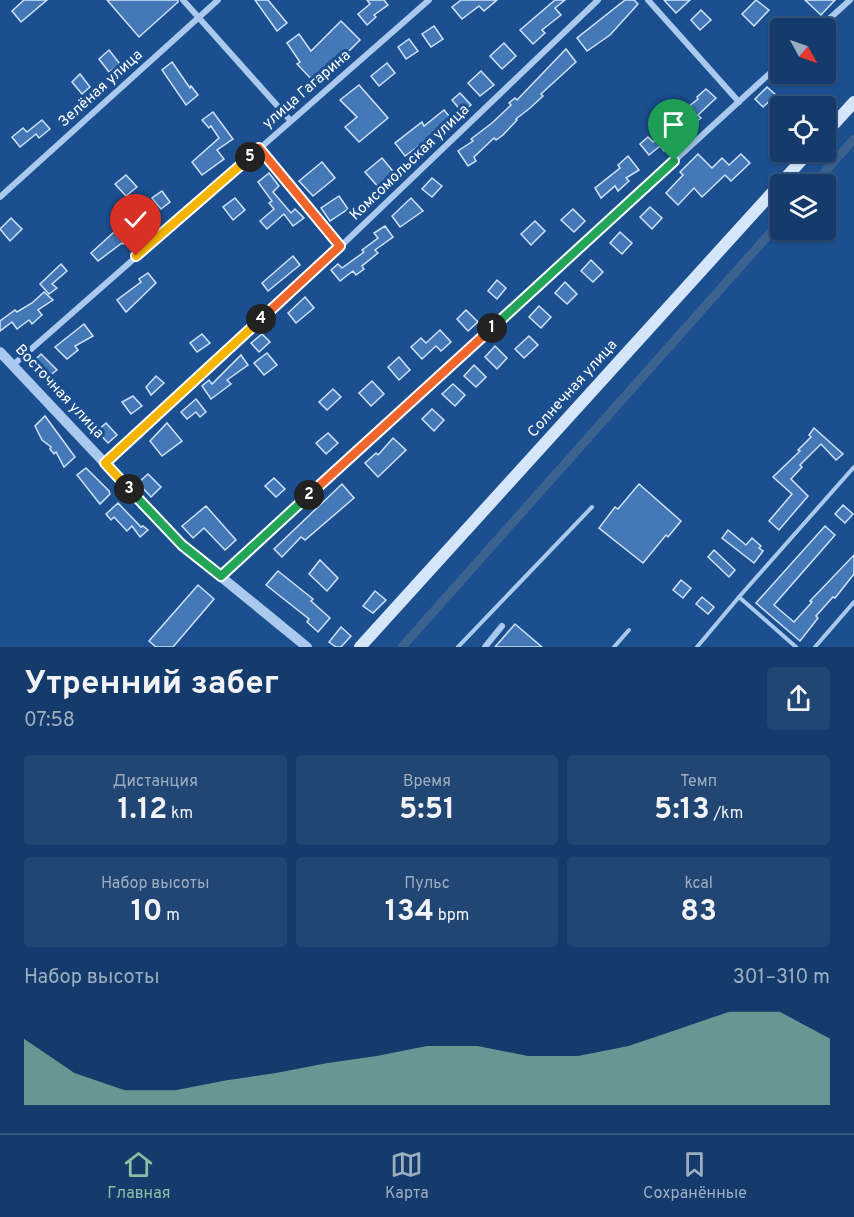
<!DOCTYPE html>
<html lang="ru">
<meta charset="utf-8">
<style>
:root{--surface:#143b6b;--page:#214673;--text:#f1f3f6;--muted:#9dadc1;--line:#33557e;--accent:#8abfa5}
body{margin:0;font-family:Overpass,sans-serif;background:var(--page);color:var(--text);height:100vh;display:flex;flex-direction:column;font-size:22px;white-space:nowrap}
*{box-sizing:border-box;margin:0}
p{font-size:20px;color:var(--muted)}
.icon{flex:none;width:33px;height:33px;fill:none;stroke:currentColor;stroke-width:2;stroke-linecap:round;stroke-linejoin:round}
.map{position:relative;height:647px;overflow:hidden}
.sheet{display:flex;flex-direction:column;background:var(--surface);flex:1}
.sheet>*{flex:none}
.needle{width:39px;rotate:130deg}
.tools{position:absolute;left:770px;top:18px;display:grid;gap:12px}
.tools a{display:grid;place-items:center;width:66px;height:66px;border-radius:6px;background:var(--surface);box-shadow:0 2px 4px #0004,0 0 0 2px var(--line);font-size:30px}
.pin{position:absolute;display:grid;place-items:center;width:51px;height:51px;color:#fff;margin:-62px -26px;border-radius:50% 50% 50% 0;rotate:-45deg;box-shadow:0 0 6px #0007}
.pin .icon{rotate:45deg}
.km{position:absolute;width:30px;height:30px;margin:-15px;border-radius:50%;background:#222;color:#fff;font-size:16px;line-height:30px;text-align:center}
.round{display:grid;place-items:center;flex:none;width:63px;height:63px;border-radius:6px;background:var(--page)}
.summary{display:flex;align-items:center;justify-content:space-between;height:102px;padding:0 24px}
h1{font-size:33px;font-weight:700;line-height:45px}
.stats{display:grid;grid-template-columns:repeat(3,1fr);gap:9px;height:102px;padding:6px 24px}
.stats div{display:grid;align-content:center;border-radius:6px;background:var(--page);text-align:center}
.stats b{font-size:30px;font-weight:700}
.stats small{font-size:16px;font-weight:400}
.stats p{font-size:16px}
.chart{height:168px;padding:12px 24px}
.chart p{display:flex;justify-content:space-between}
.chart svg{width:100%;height:108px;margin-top:6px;fill:var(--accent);opacity:.7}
.tabs{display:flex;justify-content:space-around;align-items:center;height:84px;border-top:2px solid var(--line);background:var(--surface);font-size:16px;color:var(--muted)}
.tabs a{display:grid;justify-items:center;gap:3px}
.tabs .active{color:var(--accent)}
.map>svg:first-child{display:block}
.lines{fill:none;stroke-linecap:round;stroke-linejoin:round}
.canal{stroke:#3c6290;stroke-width:9}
.building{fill:#4478b7;stroke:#cfe3fa;stroke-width:1.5}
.service{stroke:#a9c9ee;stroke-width:4}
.minor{stroke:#a9c9ee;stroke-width:6}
.tertiary{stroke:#a9c9ee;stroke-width:10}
.secondary{stroke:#d6e6fa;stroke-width:12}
.split-1-casing{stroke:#fff;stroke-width:12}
.split-2-casing{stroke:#fff;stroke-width:12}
.split-3-casing{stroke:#fff;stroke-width:12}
.split-4-casing{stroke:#fff;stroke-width:12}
.split-5-casing{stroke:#fff;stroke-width:12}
.split-6-casing{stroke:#fff;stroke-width:12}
.split-1{stroke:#22a559;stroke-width:8}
.split-2{stroke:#f0652b;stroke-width:8}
.split-3{stroke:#22a559;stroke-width:8}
.split-4{stroke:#f5b400;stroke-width:8}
.split-5{stroke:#f0652b;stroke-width:8}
.split-6{stroke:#f5b400;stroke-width:8}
.labels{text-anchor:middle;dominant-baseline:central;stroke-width:6;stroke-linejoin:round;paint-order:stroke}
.street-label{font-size:15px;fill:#fff;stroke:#1b4f8f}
</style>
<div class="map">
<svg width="854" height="647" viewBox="0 0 854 647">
<rect width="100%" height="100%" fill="#1b4f8f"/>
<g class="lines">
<g class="canal">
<path d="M 814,184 L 854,139"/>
<path d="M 402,647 L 780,222"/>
</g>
</g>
<g class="building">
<path d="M 24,0 L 47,0 L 21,22 L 12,11 Z"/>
<path d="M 107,0 L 178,0 L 178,2 L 139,37 Z"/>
<path d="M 255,0 L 268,0 L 287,23 L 277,31 Z"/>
<path d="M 367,0 L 384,0 L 388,5 L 374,15 L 376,17 L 367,25 L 358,14 L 370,4 Z"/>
<path d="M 461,0 L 497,0 L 484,11 L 479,6 L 462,19 L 452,7 Z"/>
<path d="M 555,0 L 565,0 L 555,8 L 561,15 L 542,30 L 545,33 L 533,44 L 520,30 Z"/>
<path d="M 625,0 L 634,0 L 638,4 L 610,35 L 587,51 L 577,38 Z"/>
<path d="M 664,0 L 690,0 L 676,13 Z"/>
<path d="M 756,0 L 769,10 L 754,26 L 742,14 Z"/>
<path d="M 805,0 L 835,0 L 821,15 Z"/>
<path d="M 701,10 L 711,20 L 700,30 L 691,20 Z"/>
<path d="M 341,21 L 360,40 L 316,84 L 297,64 L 300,62 L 287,43 L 299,34 L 311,51 Z"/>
<path d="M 434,26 L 443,39 L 431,47 L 422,34 Z"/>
<path d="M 409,39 L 418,51 L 406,59 L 398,47 Z"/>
<path d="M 504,43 L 516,56 L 502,69 L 490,56 Z"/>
<path d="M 566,49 L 576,62 L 541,94 L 543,96 L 530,108 L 516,119 L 517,120 L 503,135 L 496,140 L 494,138 L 474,157 L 476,161 L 468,166 L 458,151 L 473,141 L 471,139 L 492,123 L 511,105 L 509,103 L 515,98 L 517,100 Z"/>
<path d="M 109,50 L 120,64 L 109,72 L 99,59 Z"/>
<path d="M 172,62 L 190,88 L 191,86 L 198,95 L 186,105 L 162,70 Z"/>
<path d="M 387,63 L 395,73 L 379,86 L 371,76 Z"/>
<path d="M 481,71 L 494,85 L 480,96 L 468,83 Z"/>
<path d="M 80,74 L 90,87 L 82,94 L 72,82 Z"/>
<path d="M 359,85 L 388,118 L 359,142 L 345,127 L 357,117 L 340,100 Z"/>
<path d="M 767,87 L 776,95 L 763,107 L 755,99 Z"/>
<path d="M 706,89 L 716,98 L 698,115 L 701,118 L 691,126 L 679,114 L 698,99 L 697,97 Z"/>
<path d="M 460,93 L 471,105 L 462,112 L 452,100 Z"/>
<path d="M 444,110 L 453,121 L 405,156 L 395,143 L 422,122 L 424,126 Z"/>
<path d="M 213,112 L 233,139 L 217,150 L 224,159 L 202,175 L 192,162 L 219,138 L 211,126 L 209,128 L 202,120 Z"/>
<path d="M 42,120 L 50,129 L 39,138 L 36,134 L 20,147 L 12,137 L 23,128 L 27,132 Z"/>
<path d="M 664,132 L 674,143 L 664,151 L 660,146 L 649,155 L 640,144 L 648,137 L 653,142 Z"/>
<path d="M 698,154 L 712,168 L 722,158 L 729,165 L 741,154 L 750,163 L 731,181 L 725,175 L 702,197 L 694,188 L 678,205 L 666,193 L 683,175 L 680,172 Z"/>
<path d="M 628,156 L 639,170 L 626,178 L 629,181 L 618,191 L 615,186 L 601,198 L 595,188 L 620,168 L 618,165 Z"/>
<path d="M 382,158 L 396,175 L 380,189 L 365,172 Z"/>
<path d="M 322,162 L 335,178 L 313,196 L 299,181 Z"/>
<path d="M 269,173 L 279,186 L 273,192 L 291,213 L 295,209 L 304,218 L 293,226 L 284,214 L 267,229 L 260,221 L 274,209 L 269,203 L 272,201 L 258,182 Z"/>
<path d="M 126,175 L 137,187 L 126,196 L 115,184 Z"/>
<path d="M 432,178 L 442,186 L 432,197 L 422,189 Z"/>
<path d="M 162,191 L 170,202 L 161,209 L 152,198 Z"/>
<path d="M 339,196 L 348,209 L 330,221 L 321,208 Z"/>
<path d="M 235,198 L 245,210 L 233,220 L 223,207 Z"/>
<path d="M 411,198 L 423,211 L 400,227 L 392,216 Z"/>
<path d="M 650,207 L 662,218 L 652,229 L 640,217 Z"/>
<path d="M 573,209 L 585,221 L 574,232 L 561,220 Z"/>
<path d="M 137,211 L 147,223 L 123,244 L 122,243 L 98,261 L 91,253 Z"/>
<path d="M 11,218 L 22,229 L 10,241 L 0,229 Z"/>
<path d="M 535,221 L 545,231 L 531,245 L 521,234 Z"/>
<path d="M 385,226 L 393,237 L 375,250 L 378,253 L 362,266 L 364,269 L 356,275 L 353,271 L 340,281 L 331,270 L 338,264 L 342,268 L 364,252 L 362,250 L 378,238 L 374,233 Z"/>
<path d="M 620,232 L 632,243 L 622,254 L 610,243 Z"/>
<path d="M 293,256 L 300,265 L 268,291 L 262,283 Z"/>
<path d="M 591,260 L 603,272 L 593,282 L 581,271 Z"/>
<path d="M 61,264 L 67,271 L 52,284 L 57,288 L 49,294 L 40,284 Z"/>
<path d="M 148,273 L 156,283 L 126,312 L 117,300 L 141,282 L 139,279 Z"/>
<path d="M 497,280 L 506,288 L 497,299 L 488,291 Z"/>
<path d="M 565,282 L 577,294 L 567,304 L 555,293 Z"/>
<path d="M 44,292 L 53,300 L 38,310 L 42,315 L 32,324 L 29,320 L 17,329 L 12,322 L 0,331 L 0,321 L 15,310 L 17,312 L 32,303 Z"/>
<path d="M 305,297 L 314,308 L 296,323 L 288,313 Z"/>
<path d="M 539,306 L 551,317 L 541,328 L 529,317 Z"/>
<path d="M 466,310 L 478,322 L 468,331 L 457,319 Z"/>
<path d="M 84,324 L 93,336 L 75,346 L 78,350 L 67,359 L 55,347 Z"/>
<path d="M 440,330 L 451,342 L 441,351 L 436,346 L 422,359 L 411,347 L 421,338 L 426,343 Z"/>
<path d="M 202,334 L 210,343 L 197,352 L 190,343 Z"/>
<path d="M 262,334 L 270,342 L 259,352 L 251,343 Z"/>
<path d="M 529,336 L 538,345 L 524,358 L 515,349 Z"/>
<path d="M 495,346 L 507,358 L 497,369 L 485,357 Z"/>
<path d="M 267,353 L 277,365 L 264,375 L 254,363 Z"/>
<path d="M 41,354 L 57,370 L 45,379 L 31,364 Z"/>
<path d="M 241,355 L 248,365 L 227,380 L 231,384 L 211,399 L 202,386 L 209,380 L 212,384 Z"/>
<path d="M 399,357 L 410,370 L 399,380 L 388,367 Z"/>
<path d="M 474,365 L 486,377 L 476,387 L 464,376 Z"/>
<path d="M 156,376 L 164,383 L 151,395 L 146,387 Z"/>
<path d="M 372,381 L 384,394 L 371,406 L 359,393 Z"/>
<path d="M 453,384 L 465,395 L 455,406 L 442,394 Z"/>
<path d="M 333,389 L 341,397 L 327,410 L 319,402 Z"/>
<path d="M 133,396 L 142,406 L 131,414 L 122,402 Z"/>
<path d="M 196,399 L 206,412 L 200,417 L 196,412 L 187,419 L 181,412 Z"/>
<path d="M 432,409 L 444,420 L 434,431 L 422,419 Z"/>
<path d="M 45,416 L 75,457 L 64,467 L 56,452 L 54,454 L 50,449 L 51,447 L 42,440 L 35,426 Z"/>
<path d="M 106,423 L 117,435 L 108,443 L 97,431 Z"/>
<path d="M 167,423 L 182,441 L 162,456 L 150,441 Z"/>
<path d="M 814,428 L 843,454 L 836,460 L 821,444 L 800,465 L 802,467 L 791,479 L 808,496 L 779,530 L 769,521 L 792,494 L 773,477 L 800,451 L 798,450 L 811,437 L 809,435 Z"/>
<path d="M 328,433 L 338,443 L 326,454 L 316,443 Z"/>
<path d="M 393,438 L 406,450 L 378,477 L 365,463 L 376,453 L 378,455 Z"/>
<path d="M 86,468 L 109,491 L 110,494 L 100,504 L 77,475 Z"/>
<path d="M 148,474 L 161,487 L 151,497 L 138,483 Z"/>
<path d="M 274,478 L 285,489 L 276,497 L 265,486 Z"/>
<path d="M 342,484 L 354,498 L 305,540 L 301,537 L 282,557 L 274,549 Z"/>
<path d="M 639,484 L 681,521 L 668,537 L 666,535 L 643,563 L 599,528 L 615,507 L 618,509 Z"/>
<path d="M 118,503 L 141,527 L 143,526 L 148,530 L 140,537 L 132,526 L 127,531 L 114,517 L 111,520 L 106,514 Z"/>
<path d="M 843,505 L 853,514 L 845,523 L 835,514 Z"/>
<path d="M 206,506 L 236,540 L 225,550 L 204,528 L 193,538 L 182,526 Z"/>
<path d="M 825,526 L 835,535 L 774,605 L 794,622 L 812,602 L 810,601 L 854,555 L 854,574 L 835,598 L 833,597 L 816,616 L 818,618 L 800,641 L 756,603 Z"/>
<path d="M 728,530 L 746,545 L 752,538 L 761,546 L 759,548 L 763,551 L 754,563 L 722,538 Z"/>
<path d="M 714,550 L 735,570 L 729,577 L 708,557 Z"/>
<path d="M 320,560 L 338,578 L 327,591 L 309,574 Z"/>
<path d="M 278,571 L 313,599 L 311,601 L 330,618 L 318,632 L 307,622 L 309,619 L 266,585 Z"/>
<path d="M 681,580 L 691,588 L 683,598 L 673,590 Z"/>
<path d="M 198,585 L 214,599 L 173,647 L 156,647 L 149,641 Z"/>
<path d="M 375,591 L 386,600 L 373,613 L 363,606 Z"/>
<path d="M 702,597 L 714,607 L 708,614 L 696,604 Z"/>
<path d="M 515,624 L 542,647 L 495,647 Z"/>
<path d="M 341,627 L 351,636 L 341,647 L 336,647 L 329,642 Z"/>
</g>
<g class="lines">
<g class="service">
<path d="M 458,647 L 592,507"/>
<path d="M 614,647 L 629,630"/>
<path d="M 697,647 L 739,597"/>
<path d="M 796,647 L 739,597 L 854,467"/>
<path d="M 815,647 L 854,602"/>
</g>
<g class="minor">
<path d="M 183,0 L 290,120"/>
<path d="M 648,0 L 739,102"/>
<path d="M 819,28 L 850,0"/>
<path d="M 259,148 L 341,246"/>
<path d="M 0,197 L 218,0"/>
<path d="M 13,365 L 429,0"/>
<path d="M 105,463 L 341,246 L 598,0"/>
<path d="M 221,576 L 780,64"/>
<path d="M 485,647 L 502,626"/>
</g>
<path class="tertiary" d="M 0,352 L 182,545 L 307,647"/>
<g class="secondary">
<path d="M 825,134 L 854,102"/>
<path d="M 360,647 L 809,152"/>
</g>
</g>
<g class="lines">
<defs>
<path id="split-1" d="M 492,328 L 674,161"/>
<path id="split-2" d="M 309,495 L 492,328"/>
<path id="split-3" d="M 129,489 L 182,545 L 221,576 L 309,495"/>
<path id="split-4" d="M 129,489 L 105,463 L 261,319"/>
<path id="split-5" d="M 250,157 L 259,148 L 340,246 L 261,319"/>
<path id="split-6" d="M 136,256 L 250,157"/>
</defs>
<use href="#split-1" class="split-1-casing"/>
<use href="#split-2" class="split-2-casing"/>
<use href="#split-3" class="split-3-casing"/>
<use href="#split-4" class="split-4-casing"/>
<use href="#split-5" class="split-5-casing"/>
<use href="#split-6" class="split-6-casing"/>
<use href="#split-1" class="split-1"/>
<use href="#split-2" class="split-2"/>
<use href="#split-3" class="split-3"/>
<use href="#split-4" class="split-4"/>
<use href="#split-5" class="split-5"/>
<use href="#split-6" class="split-6"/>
</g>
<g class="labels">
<g class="street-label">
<text transform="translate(101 89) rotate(-42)">Зелёная улица</text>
<text transform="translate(307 90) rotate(-41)">улица Гагарина</text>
<text transform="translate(410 163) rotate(-44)">Комсомольская улица</text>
<text transform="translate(573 389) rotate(-48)">Солнечная улица</text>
<text transform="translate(59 392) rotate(47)">Восточная улица</text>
</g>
</g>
</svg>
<div class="tools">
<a><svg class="needle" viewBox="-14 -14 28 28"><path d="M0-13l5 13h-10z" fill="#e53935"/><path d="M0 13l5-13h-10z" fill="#9dadc1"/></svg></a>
<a><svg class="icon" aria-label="locate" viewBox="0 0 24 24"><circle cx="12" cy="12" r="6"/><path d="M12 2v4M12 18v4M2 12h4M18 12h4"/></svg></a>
<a><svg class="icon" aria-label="layers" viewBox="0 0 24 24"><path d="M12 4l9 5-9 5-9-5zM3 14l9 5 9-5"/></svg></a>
</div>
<div class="pin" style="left:674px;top:161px;background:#1e9e55"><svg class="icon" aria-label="arrive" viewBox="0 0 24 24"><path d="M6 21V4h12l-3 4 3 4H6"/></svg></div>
<div class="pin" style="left:136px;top:256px;background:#d93025"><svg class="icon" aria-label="check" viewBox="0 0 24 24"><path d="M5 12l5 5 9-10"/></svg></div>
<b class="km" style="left:492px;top:328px">1</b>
<b class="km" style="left:309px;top:495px">2</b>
<b class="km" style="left:129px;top:489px">3</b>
<b class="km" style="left:261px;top:319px">4</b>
<b class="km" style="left:250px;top:157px">5</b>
</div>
<section class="sheet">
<div class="summary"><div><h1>Утренний забег</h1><p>07:58</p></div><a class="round"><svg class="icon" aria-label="share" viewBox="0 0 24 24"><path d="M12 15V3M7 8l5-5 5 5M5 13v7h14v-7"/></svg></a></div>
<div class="stats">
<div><p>Дистанция</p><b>1.12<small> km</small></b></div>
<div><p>Время</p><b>5:51</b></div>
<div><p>Темп</p><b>5:13<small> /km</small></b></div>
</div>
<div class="stats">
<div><p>Набор высоты</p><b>10<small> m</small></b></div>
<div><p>Пульс</p><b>134<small> bpm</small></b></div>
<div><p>kcal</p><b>83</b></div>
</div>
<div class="chart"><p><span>Набор высоты</span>301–310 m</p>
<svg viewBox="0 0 160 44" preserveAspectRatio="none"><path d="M0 44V17L10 31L20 38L30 38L40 34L50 31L60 27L70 24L80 20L90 20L100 24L110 24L120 20L130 13L140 6L150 6L160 17V44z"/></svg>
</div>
</section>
<nav class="tabs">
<a class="active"><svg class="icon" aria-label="home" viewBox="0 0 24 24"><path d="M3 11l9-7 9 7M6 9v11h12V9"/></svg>Главная</a>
<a><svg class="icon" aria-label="map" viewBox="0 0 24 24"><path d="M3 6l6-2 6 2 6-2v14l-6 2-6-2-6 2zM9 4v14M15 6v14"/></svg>Карта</a>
<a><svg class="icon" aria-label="saved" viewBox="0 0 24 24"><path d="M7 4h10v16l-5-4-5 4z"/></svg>Сохранённые</a>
</nav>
